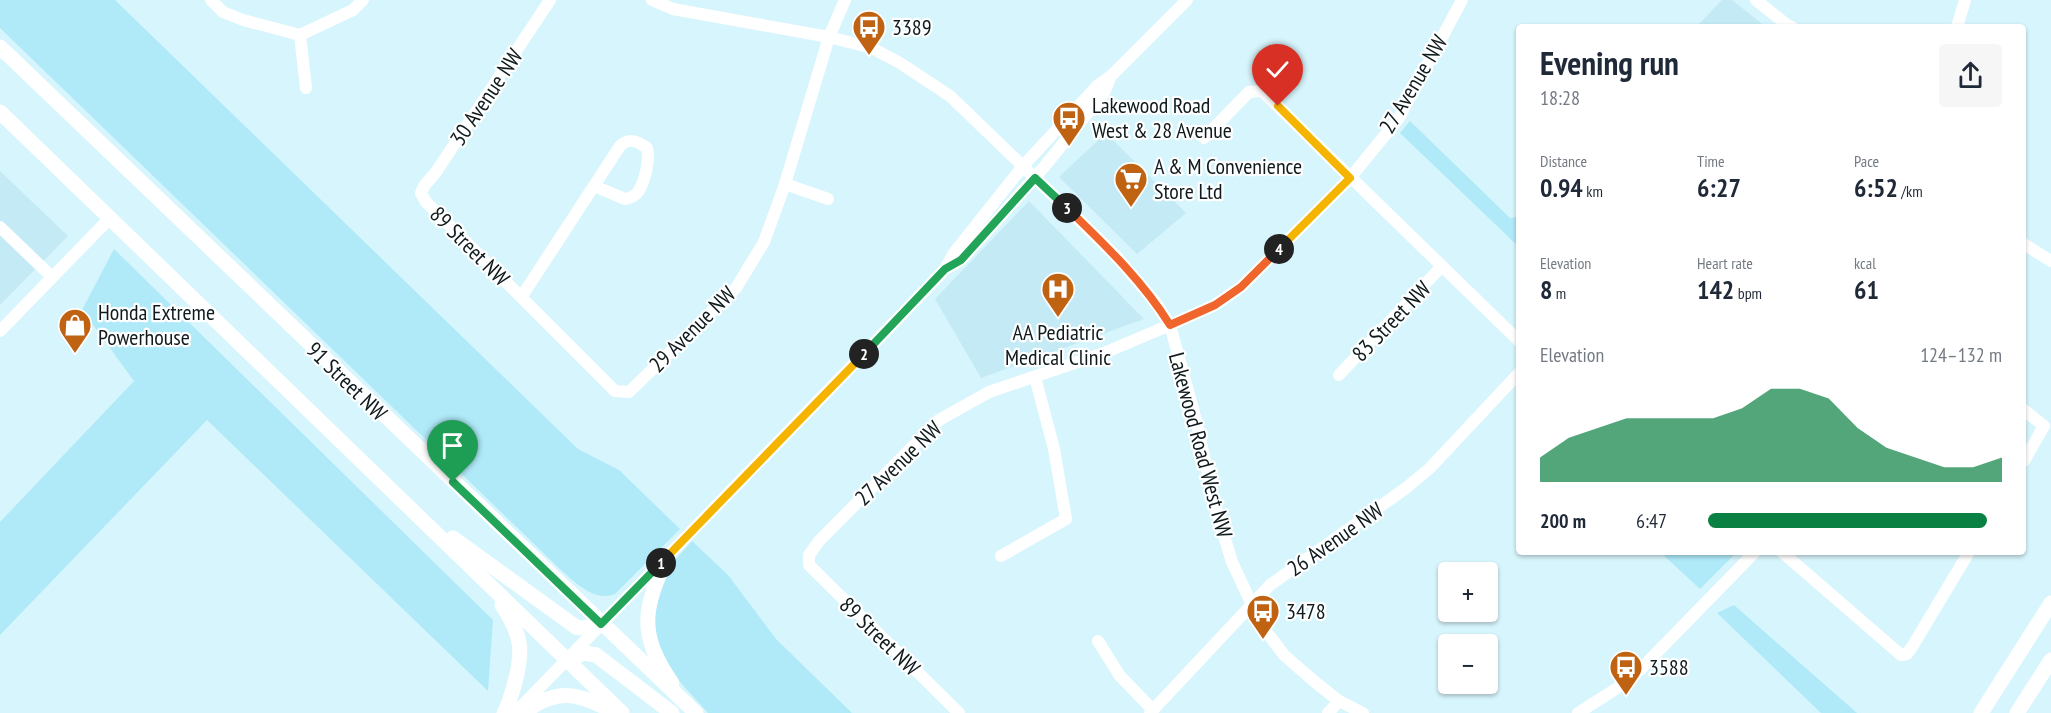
<!DOCTYPE html>
<meta charset="utf-8">
<style>
:root{--surface:#fff;--page:#f6f6f7;--text:#1f2937;--muted:#747a83;--accent:#0b8043}
body{margin:0;font-family:"PT Sans Narrow",sans-serif;background:var(--page);color:var(--text);height:100vh;display:flex;flex-direction:column;font-size:22px;white-space:nowrap}
*{box-sizing:border-box;margin:0}
p{font-size:20px;color:var(--muted)}
.icon{flex:none;width:33px;height:33px;fill:none;stroke:currentColor;stroke-width:2;stroke-linecap:round;stroke-linejoin:round}
.map{position:relative;flex:1;overflow:hidden}
.drawer{position:absolute;left:1516px;top:24px;width:510px;height:531px;display:flex;flex-direction:column;background:var(--surface);border-radius:6px;box-shadow:0 2px 4px #0004}
.drawer>*{flex:none}
.buttons{position:absolute;left:1438px;top:562px;display:grid;gap:12px}
.buttons a{display:grid;place-items:center;width:60px;height:60px;border-radius:6px;background:var(--surface);box-shadow:0 2px 4px #0004;font-size:30px}
.pin{position:absolute;display:grid;place-items:center;width:51px;height:51px;color:#fff;margin:-62px -26px;border-radius:50% 50% 50% 0;rotate:-45deg;box-shadow:0 0 6px #0007}
.pin .icon{rotate:45deg}
.km{position:absolute;width:30px;height:30px;margin:-15px;border-radius:50%;background:#222;color:#fff;font-size:16px;line-height:30px;text-align:center}
.round{display:grid;place-items:center;flex:none;width:63px;height:63px;border-radius:6px;background:var(--page)}
.summary{display:flex;align-items:center;justify-content:space-between;height:102px;padding:0 24px}
h1{font-size:33px;font-weight:700;line-height:45px}
.figures{display:grid;grid-template-columns:repeat(3,1fr);gap:9px;height:102px;padding:6px 24px}
.figures div{display:grid;align-content:center}
.figures b{font-size:26px;font-weight:700}
.figures small{font-size:16px;font-weight:400}
.figures p{font-size:16px}
.chart{height:168px;padding:12px 24px}
.chart p{display:flex;justify-content:space-between}
.chart svg{width:100%;height:108px;margin-top:6px;fill:var(--accent);opacity:.7}
ul{padding:0 24px;list-style:none;font-size:20px}
li{display:grid;grid-template-columns:96px 72px 1fr;align-items:center;height:45px}
li i{height:15px;border-radius:8px;background:var(--accent)}
.map>svg:first-child{display:block}
.built{fill:#c4ebf5}
.green{fill:#b0eaf9}
.lines{fill:none;stroke-linecap:round;stroke-linejoin:round}
.minor{stroke:#fff;stroke-width:12}
.major{stroke:#fff;stroke-width:15}
.split-1-casing{stroke:#fff;stroke-width:12}
.split-2-casing{stroke:#fff;stroke-width:12}
.split-3-casing{stroke:#fff;stroke-width:12}
.split-4-casing{stroke:#fff;stroke-width:12}
.split-5-casing{stroke:#fff;stroke-width:12}
.split-1{stroke:#22a559;stroke-width:8}
.split-2{stroke:#f5b400;stroke-width:8}
.split-3{stroke:#22a559;stroke-width:8}
.split-4{stroke:#f0652b;stroke-width:8}
.split-5{stroke:#f5b400;stroke-width:8}
.labels{text-anchor:middle;dominant-baseline:central;stroke-width:4.5;stroke-linejoin:round;paint-order:stroke}
.poi-label{font-size:22px;fill:#0f1a1d;stroke:#fff;text-anchor:start}
.street-label{font-size:22px;fill:#0f1a1d;stroke:#fff}
</style>
<div class="map">
<svg width="2051" height="713" viewBox="0 0 2051 713">
<rect width="100%" height="100%" fill="#d7f5fc"/>
<g class="built">
<path d="M 1722,0 L 1732,0 L 1766,27 L 1696,27 Z"/>
<path d="M 1106,133 L 1186,213 L 1137,254 L 1059,177 Z"/>
<path d="M 0,171 L 68,236 L 0,305 Z"/>
<path d="M 1029,201 L 1144,319 L 981,378 L 935,299 Z"/>
</g>
<g class="green">
<path d="M 0,0 L 115,0 L 578,449 L 619,470 L 680,529 L 615,594 C 594,602 576,583 561,570 L 0,28 Z"/>
<path d="M 1410,121 L 1510,218 L 1517,217 L 1519,219 L 1519,247 L 1400,133 Z"/>
<path d="M 114,249 L 493,620 L 488,691 L 207,420 L 0,635 L 0,522 L 134,381 L 82,310 Z"/>
<path d="M 692,541 L 728,575 L 776,639 L 852,713 L 708,713 L 672,673 L 658,648 L 652,615 L 668,568 Z"/>
<path d="M 1660,552 L 1737,552 L 1700,589 Z"/>
<path d="M 1734,605 L 1857,713 L 1821,713 L 1717,613 Z"/>
</g>
<g class="lines">
<g class="minor">
<path d="M 211,0 L 223,12 L 243,20 L 300,35 L 353,10 L 363,0"/>
<path d="M 550,0 L 436,172 L 424,186 L 421,193 L 426,202 L 615,391 L 629,392 L 736,288 L 764,242 L 785,184 L 829,37 L 845,0"/>
<path d="M 652,0 L 673,9 L 829,37 L 872,48 L 900,63 L 950,96 L 1115,255 L 1156,303 L 1170,325 L 1196,420 L 1215,506 L 1232,562 L 1262,626 L 1284,655 L 1315,682 L 1339,701 L 1363,713"/>
<path d="M 1756,0 L 1787,25 L 1792,27"/>
<path d="M 1957,27 L 1965,0"/>
<path d="M 300,35 L 306,88"/>
<path d="M 1204,138 L 1249,92 L 1262,91 L 1520,342"/>
<path d="M 785,184 L 828,199"/>
<path d="M 0,227 L 52,277"/>
<path d="M 2024,244 L 2051,261"/>
<path d="M 945,269 L 961,260 L 1044,167 L 1104,93 L 1111,76"/>
<path d="M 522,296 L 620,146 C 629,137 638,141 647,148 C 650,159 645,182 638,192 C 635,196 630,198 625,199 L 594,186"/>
<path d="M 0,331 L 110,218"/>
<path d="M 1339,375 L 1442,266"/>
<path d="M 2024,410 L 2044,426 L 2024,461"/>
<path d="M 1782,552 L 1901,655 L 1907,654 L 1912,647 L 1969,552"/>
<path d="M 1001,556 L 1066,519 L 1054,449 L 1035,377"/>
<path d="M 1098,641 L 1120,676 L 1153,710"/>
<path d="M 515,713 L 938,277 L 945,269 L 954,253 L 1023,166 L 1097,86 L 1111,76 L 1187,0"/>
<path d="M 959,713 L 809,565 L 809,555 L 819,541 L 939,420 L 989,392 L 1104,353 L 1170,325 L 1215,305 L 1241,287 L 1350,178 L 1399,118 L 1462,0"/>
<path d="M 1150,713 L 1270,585 L 1406,488 L 1430,468 L 1520,372"/>
<path d="M 1328,713 L 1339,701"/>
<path d="M 1578,713 L 1630,680 L 1755,552"/>
</g>
<g class="major">
<path d="M 0,47 L 696,713"/>
<path d="M 0,112 L 622,713"/>
<path d="M 453,538 L 576,627 L 583,628 L 601,624"/>
<path d="M 667,557 C 644,608 637,634 672,683"/>
<path d="M 502,605 C 522,636 524,650 514,686 C 511,695 509,705 504,713"/>
<path d="M 566,660 L 585,653 L 596,655 L 672,713"/>
<path d="M 523,713 C 558,687 578,693 614,712"/>
<path d="M 1981,713 L 2051,603"/>
<path d="M 2017,713 L 2051,660"/>
</g>
</g>
<g class="lines">
<defs>
<path id="split-1" d="M 453,482 L 601,624 L 661,563"/>
<path id="split-2" d="M 661,563 L 864,354"/>
<path id="split-3" d="M 864,354 L 945,269 L 961,260 L 1035,178 L 1067,208"/>
<path id="split-4" d="M 1067,208 C 1105,245 1142,280 1170,325 L 1215,305 L 1241,287 L 1279,249"/>
<path id="split-5" d="M 1278,106 L 1350,178 L 1279,249"/>
</defs>
<use href="#split-1" class="split-1-casing"/>
<use href="#split-2" class="split-2-casing"/>
<use href="#split-3" class="split-3-casing"/>
<use href="#split-4" class="split-4-casing"/>
<use href="#split-5" class="split-5-casing"/>
<use href="#split-1" class="split-1"/>
<use href="#split-2" class="split-2"/>
<use href="#split-3" class="split-3"/>
<use href="#split-4" class="split-4"/>
<use href="#split-5" class="split-5"/>
</g>
<defs>
<symbol id="bus-pin" viewBox="-11 -11 22 30"><path d="M0 17L-7.5 6A9.5 9.5 0 1 1 7.5 6Z" fill="#bf6312" stroke="#fff"/><path d="M-5-6H5V4H4V6H2V4H-2V6H-4V4H-5ZM-3.5-4V0h7V-4ZM-3.5 1.2v1.5H-2V1.2ZM2 1.2v1.5H3.5V1.2Z" fill="#fff"/></symbol>
<symbol id="supermarket-pin" viewBox="-11 -11 22 30"><path d="M0 17L-7.5 6A9.5 9.5 0 1 1 7.5 6Z" fill="#bf6312" stroke="#fff"/><path d="M-6-5.5h2.5l.6 2H6L4.5 2H-2.5L-4.4-4H-6ZM-1.5 3.2a1.3 1.3 0 1 0 .1 0ZM3 3.2a1.3 1.3 0 1 0 .1 0Z" fill="#fff"/></symbol>
<symbol id="hospital-pin" viewBox="-11 -11 22 30"><path d="M0 17L-7.5 6A9.5 9.5 0 1 1 7.5 6Z" fill="#bf6312" stroke="#fff"/><path d="M-5-5h3v3.5h4V-5h3V5h-3V1.5h-4V5h-3Z" fill="#fff"/></symbol>
<symbol id="shop-pin" viewBox="-11 -11 22 30"><path d="M0 17L-7.5 6A9.5 9.5 0 1 1 7.5 6Z" fill="#bf6312" stroke="#fff"/><path d="M-5-2.5h2.3a2.7 3.5 0 0 1 5.4 0H5L5.5 6h-11ZM-1.5-2.5h3a1.5 2.3 0 0 0-3 0Z" fill="#fff"/></symbol>
</defs>
<g fill-rule="evenodd">
<use href="#bus-pin" x="850" y="8" width="38" height="52"/>
<use href="#bus-pin" x="1050" y="99" width="38" height="52"/>
<use href="#supermarket-pin" x="1112" y="160" width="38" height="52"/>
<use href="#hospital-pin" x="1039" y="270" width="38" height="52"/>
<use href="#shop-pin" x="56" y="306" width="38" height="52"/>
<use href="#bus-pin" x="1244" y="592" width="38" height="52"/>
<use href="#bus-pin" x="1607" y="648" width="38" height="52"/>
</g>
<g class="labels">
<g class="poi-label">
<text x="892" y="27">3389</text>
<text x="1092" y="105">Lakewood Road<tspan x="1092" dy="25">West &amp; 28 Avenue</tspan></text>
<text x="1154" y="166">A &amp; M Convenience<tspan x="1154" dy="25">Store Ltd</tspan></text>
<text x="98" y="312">Honda Extreme<tspan x="98" dy="25">Powerhouse</tspan></text>
<text x="1058" y="332" text-anchor="middle">AA Pediatric<tspan x="1058" dy="25">Medical Clinic</tspan></text>
<text x="1286" y="611">3478</text>
<text x="1649" y="667">3588</text>
</g>
<g class="street-label">
<text transform="translate(1413 84) rotate(-59)">27 Avenue NW</text>
<text transform="translate(486 97) rotate(-56)">30 Avenue NW</text>
<text transform="translate(470 246) rotate(45)">89 Street NW</text>
<text transform="translate(1391 321) rotate(-46)">83 Street NW</text>
<text transform="translate(692 329) rotate(-45)">29 Avenue NW</text>
<text transform="translate(347 381) rotate(44)">91 Street NW</text>
<text transform="translate(1201 445) rotate(75)">Lakewood Road West NW</text>
<text transform="translate(898 463) rotate(-44)">27 Avenue NW</text>
<text transform="translate(1335 539) rotate(-35)">26 Avenue NW</text>
<text transform="translate(880 636) rotate(44)">89 Street NW</text>
</g>
</g>
</svg>
<div class="buttons">
<a>+</a>
<a>−</a>
</div>
<div class="pin" style="left:453px;top:482px;background:#1e9e55"><svg class="icon" aria-label="arrive" viewBox="0 0 24 24"><path d="M6 21V4h12l-3 4 3 4H6"/></svg></div>
<div class="pin" style="left:1278px;top:106px;background:#d93025"><svg class="icon" aria-label="check" viewBox="0 0 24 24"><path d="M5 12l5 5 9-10"/></svg></div>
<b class="km" style="left:661px;top:563px">1</b>
<b class="km" style="left:864px;top:354px">2</b>
<b class="km" style="left:1067px;top:208px">3</b>
<b class="km" style="left:1279px;top:249px">4</b>
<section class="drawer">
<div class="summary"><div><h1>Evening run</h1><p>18:28</p></div><a class="round"><svg class="icon" aria-label="share" viewBox="0 0 24 24"><path d="M12 15V3M7 8l5-5 5 5M5 13v7h14v-7"/></svg></a></div>
<div class="figures">
<div><p>Distance</p><b>0.94<small> km</small></b></div>
<div><p>Time</p><b>6:27</b></div>
<div><p>Pace</p><b>6:52<small> /km</small></b></div>
</div>
<div class="figures">
<div><p>Elevation</p><b>8<small> m</small></b></div>
<div><p>Heart rate</p><b>142<small> bpm</small></b></div>
<div><p>kcal</p><b>61</b></div>
</div>
<div class="chart"><p><span>Elevation</span>124–132 m</p>
<svg viewBox="0 0 160 44" preserveAspectRatio="none"><path d="M0 44V34L10 26L20 22L30 18L40 18L50 18L60 18L70 14L80 6L90 6L100 10L110 22L120 30L130 34L140 38L150 38L160 34V44z"/></svg>
</div>
<ul>
<li><b>200 m</b>6:47<i style="width:95%"></i></li>
</ul>
</section>
</div>
